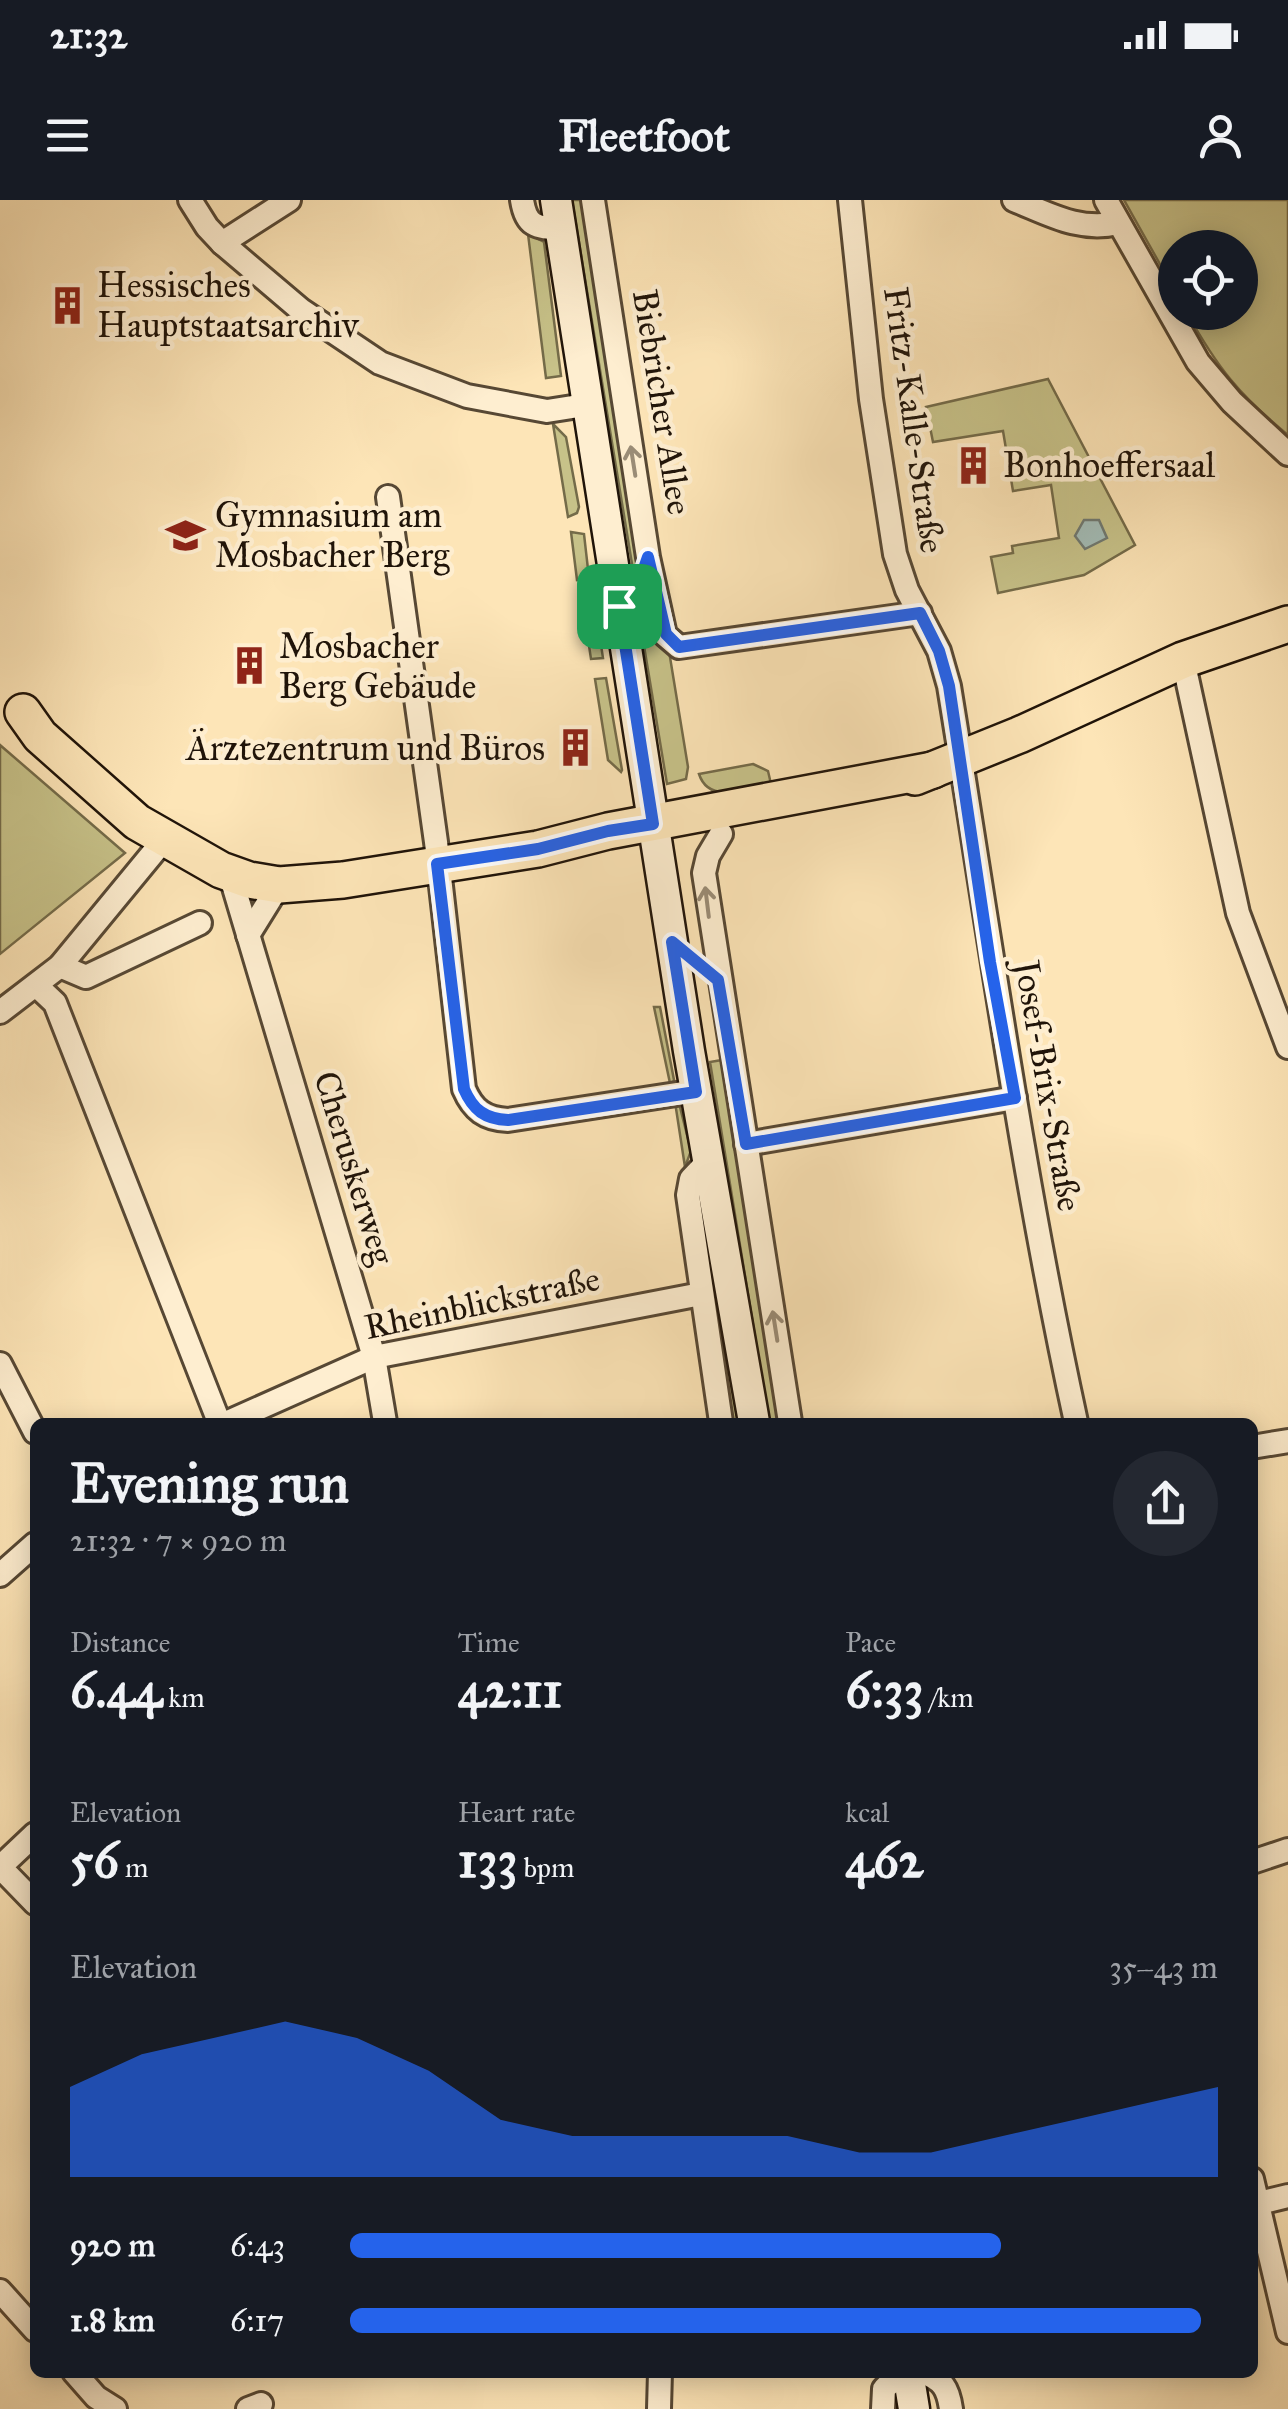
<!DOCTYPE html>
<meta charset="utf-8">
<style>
:root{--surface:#171b24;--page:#242831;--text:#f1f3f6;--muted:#9ea1a6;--accent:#2563eb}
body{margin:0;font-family:"IM FELL Great Primer",serif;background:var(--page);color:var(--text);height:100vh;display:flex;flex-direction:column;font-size:38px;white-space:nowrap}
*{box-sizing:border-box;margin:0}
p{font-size:32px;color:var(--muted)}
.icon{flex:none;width:55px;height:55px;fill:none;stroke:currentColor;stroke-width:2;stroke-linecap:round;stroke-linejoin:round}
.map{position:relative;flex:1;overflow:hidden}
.sheet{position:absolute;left:30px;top:1218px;width:1228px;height:960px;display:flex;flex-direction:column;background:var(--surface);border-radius:15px;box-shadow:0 5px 25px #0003}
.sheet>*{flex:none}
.tools{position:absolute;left:1158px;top:30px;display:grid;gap:20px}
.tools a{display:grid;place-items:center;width:100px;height:100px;border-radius:50%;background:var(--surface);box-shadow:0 5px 25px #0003;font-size:50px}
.pin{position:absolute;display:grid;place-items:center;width:85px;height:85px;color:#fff;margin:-42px;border-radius:20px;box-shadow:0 5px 15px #0006}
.round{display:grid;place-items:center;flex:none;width:105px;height:105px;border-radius:52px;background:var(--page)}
.head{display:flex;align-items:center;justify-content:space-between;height:170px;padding:0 40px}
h1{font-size:55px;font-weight:800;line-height:75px}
.metrics{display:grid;grid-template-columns:repeat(3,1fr);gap:15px;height:170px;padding:10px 40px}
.metrics div{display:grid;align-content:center}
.metrics b{font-size:50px;font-weight:800}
.metrics small{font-size:28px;font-weight:400}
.metrics p{font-size:28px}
.chart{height:280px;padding:20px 40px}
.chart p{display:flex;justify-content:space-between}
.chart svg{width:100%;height:180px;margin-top:10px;fill:var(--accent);opacity:.7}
ul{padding:0 40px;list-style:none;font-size:32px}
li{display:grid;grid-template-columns:160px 120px 1fr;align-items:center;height:75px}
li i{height:25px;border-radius:12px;background:var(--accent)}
.status{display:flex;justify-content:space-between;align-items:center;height:70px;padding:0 50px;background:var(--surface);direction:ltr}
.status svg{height:28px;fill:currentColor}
header{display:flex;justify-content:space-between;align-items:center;height:130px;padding:0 40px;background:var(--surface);font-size:45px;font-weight:800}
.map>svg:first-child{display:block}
.green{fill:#c7c289;stroke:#746b49;stroke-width:2.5}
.water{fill:#a3bdb8;stroke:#6f7972;stroke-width:2.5}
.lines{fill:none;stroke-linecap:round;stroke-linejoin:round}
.minor-casing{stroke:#574834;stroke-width:28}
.secondary-casing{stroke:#201409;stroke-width:35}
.primary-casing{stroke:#201409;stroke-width:40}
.minor{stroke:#feeed0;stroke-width:22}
.secondary{stroke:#feeed0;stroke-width:30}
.primary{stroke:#fde5b7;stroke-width:35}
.oneway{stroke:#9a8c76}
.route-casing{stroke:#fff;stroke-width:20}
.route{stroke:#2563eb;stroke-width:12}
.labels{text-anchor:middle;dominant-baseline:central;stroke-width:9;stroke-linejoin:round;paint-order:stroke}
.poi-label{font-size:35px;fill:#201409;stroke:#feeed0;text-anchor:start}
.street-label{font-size:35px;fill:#201409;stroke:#feeed0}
</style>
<div class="status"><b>21:32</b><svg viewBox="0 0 49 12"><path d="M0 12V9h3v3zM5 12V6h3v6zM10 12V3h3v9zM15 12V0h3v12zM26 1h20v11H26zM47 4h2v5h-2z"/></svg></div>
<header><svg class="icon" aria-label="menu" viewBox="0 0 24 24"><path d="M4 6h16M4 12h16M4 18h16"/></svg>Fleetfoot<svg class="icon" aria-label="person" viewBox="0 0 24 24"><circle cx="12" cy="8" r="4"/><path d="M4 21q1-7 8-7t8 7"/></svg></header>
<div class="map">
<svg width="1288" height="2209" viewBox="0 0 1288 2209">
<rect width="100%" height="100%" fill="#fde5b7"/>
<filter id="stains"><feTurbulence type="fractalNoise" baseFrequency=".002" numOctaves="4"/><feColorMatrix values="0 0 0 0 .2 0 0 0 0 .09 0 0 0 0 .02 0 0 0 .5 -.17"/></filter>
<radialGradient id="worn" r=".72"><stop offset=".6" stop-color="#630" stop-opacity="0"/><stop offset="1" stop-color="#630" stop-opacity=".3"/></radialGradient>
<g class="green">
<path d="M 572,0 L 586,0 L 641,357 L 634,376 Z"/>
<path d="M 1124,0 L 1288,0 L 1288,235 C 1239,195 1217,167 1187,113 L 1240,112 L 1240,48 L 1175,48 L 1175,91 Z"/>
<path d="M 528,34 L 544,42 L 561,176 L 546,178 Z"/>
<path d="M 1048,179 L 1135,345 L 1084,375 L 998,393 L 991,357 L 1013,353 L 1012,346 L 1059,338 L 1051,285 L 1013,291 L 1003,231 L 933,242 L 926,207 Z"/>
<path d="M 553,224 L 566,237 L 579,307 L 577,313 L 568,317 Z"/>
<path d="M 571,332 L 584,334 L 589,378 L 577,380 Z"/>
<path d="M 648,386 L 669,451 L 688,567 L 686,579 L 667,584 L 638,410 Z"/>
<path d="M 593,392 L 603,458 L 591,459 L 581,393 Z"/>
<path d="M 606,478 L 622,570 L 621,572 L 608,560 L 595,479 Z"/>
<path d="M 0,545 L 125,653 L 0,754 Z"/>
<path d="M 753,564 L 768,571 L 771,584 C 747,589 709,605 699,574 Z"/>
<path d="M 654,807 L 660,807 L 674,880 L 671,888 Z"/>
<path d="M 722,860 L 782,1222 L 769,1222 L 710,862 Z"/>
<path d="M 675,902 L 679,903 L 691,951 L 685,967 Z"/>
<path d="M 699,984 L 739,1222 L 727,1222 L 706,1077 Z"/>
</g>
<path class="water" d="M 1084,320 L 1099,320 L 1107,338 L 1085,349 L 1075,336 Z"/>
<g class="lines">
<defs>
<g id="minor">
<path d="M 190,0 L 207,27 L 222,43 L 301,110 L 380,163 L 467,196 L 547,211 L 585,205"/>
<path d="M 522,0 C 526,26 536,28 560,28"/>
<path d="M 593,0 L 648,357 L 665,435 L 679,447 L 920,413"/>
<path d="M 850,0 L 871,199 L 895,354 L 907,390 L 939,451 L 949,486 C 989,732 1023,979 1076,1222"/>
<path d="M 1014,0 C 1049,14 1079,32 1118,23"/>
<path d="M 1106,0 L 1198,162 L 1232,202 L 1288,254"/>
<path d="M 222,43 L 289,0"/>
<path d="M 388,297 L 436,642 L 464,889 C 473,910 485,919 508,920 L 696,891"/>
<path d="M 1183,460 L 1238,713 L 1288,847"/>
<path d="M 721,634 L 708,656 L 704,673 L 790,1222"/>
<path d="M 230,674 L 374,1157 L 385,1222"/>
<path d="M 248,735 L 279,685"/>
<path d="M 60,766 L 86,777 L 200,723"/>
<path d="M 37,786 L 55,803 L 219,1222"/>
<path d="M 0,812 L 60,766 L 167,636"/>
<path d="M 746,944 L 1015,898"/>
<path d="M 710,959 L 691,979 L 688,995 L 721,1222"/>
<path d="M 0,1164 L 35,1232"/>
<path d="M 228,1222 L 374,1157 L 701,1094"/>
<path d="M 1252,1247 L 1288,1241"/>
<path d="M 0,1375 L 35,1344"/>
<path d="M 35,1634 L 0,1667 L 35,1703"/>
<path d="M 1252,1662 L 1288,1650"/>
<path d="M 1252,1979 L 1288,2132"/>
<path d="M 1259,2003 L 1288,1996"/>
<path d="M 0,2091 L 35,2130"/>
<path d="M 74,2172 L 96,2197 L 115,2209"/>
<path d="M 922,2172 C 943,2180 948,2188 951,2209"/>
<path d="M 248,2209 L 261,2204"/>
<path d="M 659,2209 L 660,2172"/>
<path d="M 883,2209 L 884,2189 L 901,2172"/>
</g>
<g id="secondary">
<path d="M 556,0 L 689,851 L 754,1222"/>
<path d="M 908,2172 L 914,2209"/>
</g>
<g id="primary">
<path d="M 23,512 L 40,536 L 137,622 L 221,670 L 249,680 L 279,685 L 343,680 L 538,649 L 608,631 L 933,570"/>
<path d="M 915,577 L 1019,535 L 1183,460 L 1288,424"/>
</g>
</defs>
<use href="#minor" class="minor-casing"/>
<use href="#secondary" class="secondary-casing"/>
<use href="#primary" class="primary-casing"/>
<use href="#minor" class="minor"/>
<use href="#secondary" class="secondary"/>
<use href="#primary" class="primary"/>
</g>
<defs><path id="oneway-shaft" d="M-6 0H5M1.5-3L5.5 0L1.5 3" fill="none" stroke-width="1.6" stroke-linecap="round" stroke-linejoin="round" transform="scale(2.5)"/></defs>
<g class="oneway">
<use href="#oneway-shaft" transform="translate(633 261) rotate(-99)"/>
<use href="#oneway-shaft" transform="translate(707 702) rotate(-97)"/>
<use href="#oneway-shaft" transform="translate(775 1126) rotate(-99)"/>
</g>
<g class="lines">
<defs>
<path id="route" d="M 648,357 L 666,434 L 679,447 L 920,413 L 939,451 L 949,486 L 990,762 L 1015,898 L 746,944 L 718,780 L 672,742 L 696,892 L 508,920 C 485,919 473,910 464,889 L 437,664 L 538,649 L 608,631 L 653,624 L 619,406 L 638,386 Z"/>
</defs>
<use href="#route" class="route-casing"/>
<use href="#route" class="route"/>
</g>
<defs>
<symbol id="building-bare" viewBox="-9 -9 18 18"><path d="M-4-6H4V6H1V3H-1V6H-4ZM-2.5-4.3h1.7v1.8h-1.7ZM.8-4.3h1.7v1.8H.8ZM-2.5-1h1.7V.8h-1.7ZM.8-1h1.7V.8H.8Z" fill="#8f2418" stroke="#feeed0" stroke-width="2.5" paint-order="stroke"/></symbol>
<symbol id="school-bare" viewBox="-9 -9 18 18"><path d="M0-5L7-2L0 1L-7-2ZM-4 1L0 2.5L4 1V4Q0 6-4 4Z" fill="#8f2418" stroke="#feeed0" stroke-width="2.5" paint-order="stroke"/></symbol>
</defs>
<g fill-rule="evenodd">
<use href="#building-bare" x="40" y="78" width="55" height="55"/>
<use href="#building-bare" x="946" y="238" width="55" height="55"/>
<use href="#school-bare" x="158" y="308" width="55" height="55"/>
<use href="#building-bare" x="222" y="438" width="55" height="55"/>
<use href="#building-bare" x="548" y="520" width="55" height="55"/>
</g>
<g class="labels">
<g class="poi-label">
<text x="97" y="85">Hessisches<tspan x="97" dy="40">Hauptstaatsarchiv</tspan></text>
<text x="1003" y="265">Bonhoeffersaal</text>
<text x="215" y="315">Gymnasium am<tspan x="215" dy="40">Mosbacher Berg</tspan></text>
<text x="279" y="446">Mosbacher<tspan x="279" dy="40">Berg Gebäude</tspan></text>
<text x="545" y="548" text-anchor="end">Ärztezentrum und Büros</text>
</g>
<g class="street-label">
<text transform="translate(662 202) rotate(81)">Biebricher Allee</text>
<text transform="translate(914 220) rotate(82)">Fritz-Kalle-Straße</text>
<text transform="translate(1048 886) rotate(80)">Josef-Brix-Straße</text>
<text transform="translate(354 968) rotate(73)">Cheruskerweg</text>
<text transform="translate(482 1103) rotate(-12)">Rheinblickstraße</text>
</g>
</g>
<rect width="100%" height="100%" filter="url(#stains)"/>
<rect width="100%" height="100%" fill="url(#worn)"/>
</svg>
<div class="tools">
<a><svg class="icon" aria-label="locate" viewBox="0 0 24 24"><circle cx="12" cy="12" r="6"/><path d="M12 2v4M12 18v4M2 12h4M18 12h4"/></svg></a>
</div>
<div class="pin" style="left:619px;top:406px;background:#1e9e55"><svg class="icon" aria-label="arrive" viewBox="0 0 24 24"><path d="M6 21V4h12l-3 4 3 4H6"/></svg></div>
<section class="sheet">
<div class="head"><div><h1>Evening run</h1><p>21:32 · 7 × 920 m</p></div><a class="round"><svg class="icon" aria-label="share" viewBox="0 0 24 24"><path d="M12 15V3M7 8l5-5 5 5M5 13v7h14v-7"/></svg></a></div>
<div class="metrics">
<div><p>Distance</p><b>6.44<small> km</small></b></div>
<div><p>Time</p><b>42:11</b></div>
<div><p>Pace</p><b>6:33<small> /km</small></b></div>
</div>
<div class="metrics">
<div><p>Elevation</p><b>56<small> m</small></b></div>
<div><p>Heart rate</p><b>133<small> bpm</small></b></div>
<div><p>kcal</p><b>462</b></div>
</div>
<div class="chart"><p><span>Elevation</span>35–43 m</p>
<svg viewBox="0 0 160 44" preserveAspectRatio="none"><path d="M0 44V22L10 14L20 10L30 6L40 10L50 18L60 30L70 34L80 34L90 34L100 34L110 38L120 38L130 34L140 30L150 26L160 22V44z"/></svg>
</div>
<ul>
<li><b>920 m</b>6:43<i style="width:75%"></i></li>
<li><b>1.8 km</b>6:17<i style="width:98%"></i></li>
</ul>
</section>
</div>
